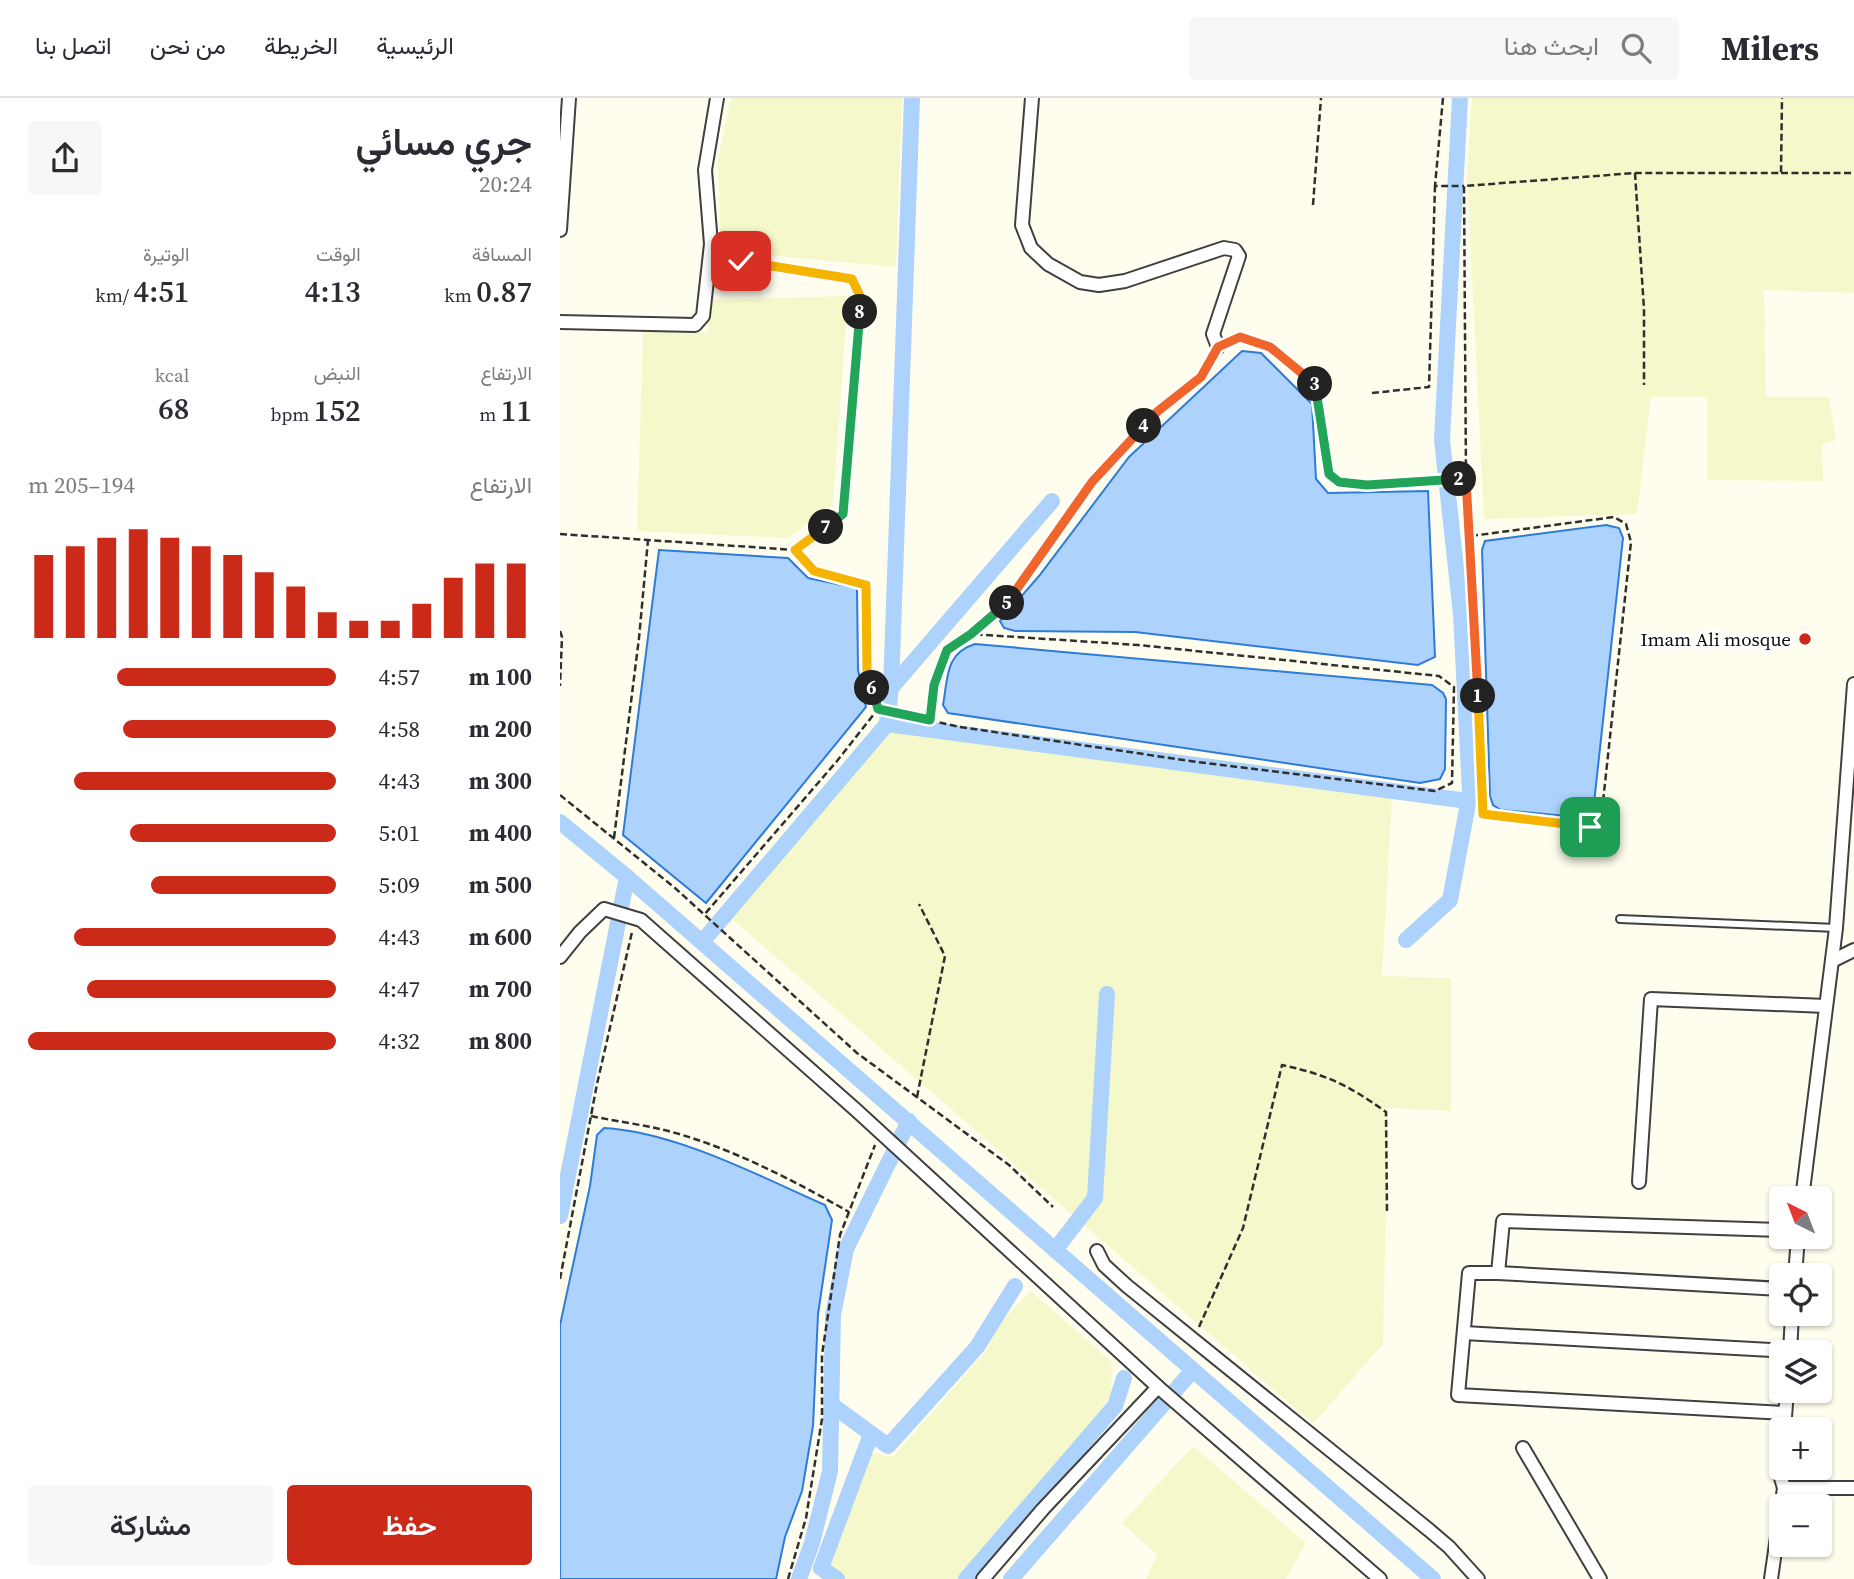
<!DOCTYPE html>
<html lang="ar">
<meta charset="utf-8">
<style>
:root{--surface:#fff;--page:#f7f7f7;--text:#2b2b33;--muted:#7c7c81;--line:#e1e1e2;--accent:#cb2a18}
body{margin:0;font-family:"Source Serif 4",Vazirmatn,serif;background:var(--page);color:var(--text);direction:rtl;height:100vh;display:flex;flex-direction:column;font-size:26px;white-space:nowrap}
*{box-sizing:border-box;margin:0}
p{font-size:23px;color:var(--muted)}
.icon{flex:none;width:38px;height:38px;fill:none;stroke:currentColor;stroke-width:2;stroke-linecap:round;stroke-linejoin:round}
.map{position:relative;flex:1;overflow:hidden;direction:ltr}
.panel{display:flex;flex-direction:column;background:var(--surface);width:560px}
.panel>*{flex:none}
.needle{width:46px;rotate:318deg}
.fabs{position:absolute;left:1209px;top:1088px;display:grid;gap:14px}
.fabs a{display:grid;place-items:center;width:63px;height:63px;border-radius:7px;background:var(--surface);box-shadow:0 2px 5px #0004;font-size:35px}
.pin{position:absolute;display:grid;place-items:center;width:60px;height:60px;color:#fff;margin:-30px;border-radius:14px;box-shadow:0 4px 10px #0006}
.km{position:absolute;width:35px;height:35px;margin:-18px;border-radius:50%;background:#222;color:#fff;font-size:19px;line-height:35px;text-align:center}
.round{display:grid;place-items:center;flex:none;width:74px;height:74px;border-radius:7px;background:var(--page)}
.headline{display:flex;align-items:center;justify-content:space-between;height:119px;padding:0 28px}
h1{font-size:38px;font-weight:600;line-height:52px}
.metrics{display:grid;grid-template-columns:repeat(3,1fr);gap:10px;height:119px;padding:7px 28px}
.metrics div{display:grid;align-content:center}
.metrics b{font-size:30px;font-weight:600}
.metrics small{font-size:19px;font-weight:400}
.metrics p{font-size:19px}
.chart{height:196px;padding:14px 28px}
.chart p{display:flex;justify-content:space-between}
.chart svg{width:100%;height:126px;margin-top:7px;stroke:var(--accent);stroke-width:6}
.cta{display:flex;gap:14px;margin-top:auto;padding:14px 28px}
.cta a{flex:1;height:80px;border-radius:7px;background:var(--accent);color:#fff;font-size:28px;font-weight:600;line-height:80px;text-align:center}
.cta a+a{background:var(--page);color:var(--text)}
ul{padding:0 28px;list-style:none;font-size:23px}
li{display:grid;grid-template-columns:112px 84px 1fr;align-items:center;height:52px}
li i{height:18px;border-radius:9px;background:var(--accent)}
header{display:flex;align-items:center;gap:42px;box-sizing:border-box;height:98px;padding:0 35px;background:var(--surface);border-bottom:2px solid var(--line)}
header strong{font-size:33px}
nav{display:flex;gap:38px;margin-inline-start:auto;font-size:24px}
.search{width:490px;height:63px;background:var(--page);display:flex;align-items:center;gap:18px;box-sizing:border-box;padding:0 24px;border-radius:7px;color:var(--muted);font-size:26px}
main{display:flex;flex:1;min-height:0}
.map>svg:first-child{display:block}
.farmland{fill:#f5f8cb}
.water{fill:#add3fc;stroke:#2d7bda;stroke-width:2}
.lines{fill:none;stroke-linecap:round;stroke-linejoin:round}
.canal{stroke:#add3fc;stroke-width:16}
.service-casing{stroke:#404040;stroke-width:10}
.minor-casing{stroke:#404040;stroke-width:16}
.path{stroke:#2f2f2f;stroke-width:2.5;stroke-dasharray:7 3.5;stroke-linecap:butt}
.service{stroke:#fff;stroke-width:6}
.minor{stroke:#fff;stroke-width:12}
.split-1-casing{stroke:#fff;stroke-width:14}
.split-2-casing{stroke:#fff;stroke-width:14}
.split-3-casing{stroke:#fff;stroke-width:14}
.split-4-casing{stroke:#fff;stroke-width:14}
.split-5-casing{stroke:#fff;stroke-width:14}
.split-6-casing{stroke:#fff;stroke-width:14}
.split-7-casing{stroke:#fff;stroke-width:14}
.split-8-casing{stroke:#fff;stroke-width:14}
.split-9-casing{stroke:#fff;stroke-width:14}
.split-1{stroke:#f5b400;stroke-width:9}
.split-2{stroke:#f0652b;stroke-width:9}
.split-3{stroke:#22a559;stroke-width:9}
.split-4{stroke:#f0652b;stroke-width:9}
.split-5{stroke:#f0652b;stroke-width:9}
.split-6{stroke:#22a559;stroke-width:9}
.split-7{stroke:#f5b400;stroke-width:9}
.split-8{stroke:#22a559;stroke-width:9}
.split-9{stroke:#f5b400;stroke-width:9}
.poi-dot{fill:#cb2a18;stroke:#fff;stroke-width:2.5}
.labels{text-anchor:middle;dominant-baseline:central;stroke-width:7;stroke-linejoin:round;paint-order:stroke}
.poi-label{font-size:19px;fill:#0d0d0d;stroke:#fff;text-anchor:end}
</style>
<header>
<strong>Milers</strong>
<div class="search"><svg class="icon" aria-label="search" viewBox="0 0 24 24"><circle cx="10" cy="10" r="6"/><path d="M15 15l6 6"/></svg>ابحث هنا</div>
<nav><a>الرئيسية</a><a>الخريطة</a><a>من نحن</a><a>اتصل بنا</a></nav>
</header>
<main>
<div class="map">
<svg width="1294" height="1481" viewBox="0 0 1294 1481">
<rect width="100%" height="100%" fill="#fffeee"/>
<g class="farmland">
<path d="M 171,0 L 342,0 L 336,169 L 194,156 L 169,149 L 160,136 L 158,61 Z"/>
<path d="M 912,0 L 1294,0 L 1294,195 L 1204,192 L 1206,299 L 1269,299 L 1276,342 L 1262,347 L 1263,383 L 1147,382 L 1147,299 L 1091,299 L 1077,416 L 924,421 L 907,77 Z"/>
<path d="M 288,198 L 273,407 L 228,440 L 77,433 L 83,234 L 147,235 L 153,202 Z"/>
<path d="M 327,632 L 832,699 L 822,878 L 891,880 L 891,1013 L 828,1010 L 823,1246 L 753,1326 L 172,821 Z"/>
<path d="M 471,1193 L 553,1265 L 551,1294 L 541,1315 L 398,1481 L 286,1481 L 268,1468 L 312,1355 L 333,1359 L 427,1252 L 440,1225 Z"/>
<path d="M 633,1348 L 746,1445 L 726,1481 L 586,1481 L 597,1457 L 562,1425 Z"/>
</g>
<g class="water">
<path d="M 682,253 L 701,255 L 752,306 L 756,381 L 768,395 L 868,393 L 875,559 L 858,567 L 575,534 L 455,533 L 444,530 L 440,523 L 479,478 L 569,359 Z"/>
<path d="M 1046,427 L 1059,430 L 1063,440 L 1034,705 L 1029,717 L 1017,719 L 941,712 L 933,707 L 930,698 L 922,452 L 925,443 Z"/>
<path d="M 99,452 L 228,460 L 248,480 L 297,490 L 298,572 L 306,609 L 146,805 L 63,737 Z"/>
<path d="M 415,546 L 872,587 L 883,595 L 886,601 L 885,671 L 880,681 L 860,685 L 388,615 L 383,607 C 388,580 385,555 415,546 Z"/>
<path d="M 44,1030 C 116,1034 199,1078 265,1107 L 272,1122 L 258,1216 L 253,1328 L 242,1393 L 225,1439 L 216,1481 L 0,1481 L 0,1227 L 30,1088 L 37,1037 Z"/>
</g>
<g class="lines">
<g class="canal">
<path d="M 331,590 L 352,0"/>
<path d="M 327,626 L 331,590 L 492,403"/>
<path d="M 0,724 L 67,779 L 873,1481"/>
<path d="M 846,842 L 890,802 L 910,695 L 901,516 L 882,342 L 900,0"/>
<path d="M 142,844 L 327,626 L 908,703"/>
<path d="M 0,1118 L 67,779"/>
<path d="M 495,1152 L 535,1100 L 547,896"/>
<path d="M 272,1307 L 328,1348 L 417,1249 L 455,1188"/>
<path d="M 239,1481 L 252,1445 L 270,1373 L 273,1217 L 286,1151 L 349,1023"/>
<path d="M 277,1481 L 261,1470 L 311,1336"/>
<path d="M 406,1481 L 555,1308 L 564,1280"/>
<path d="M 451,1481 L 633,1272"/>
</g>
<defs>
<path id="service" d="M 1060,821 L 1276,830"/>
<g id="minor">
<path d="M 472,0 L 462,127 L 471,150 L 488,166 L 520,184 L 539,187 L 565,183 L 664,150 L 675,152 L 679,158 L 653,236 L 658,249"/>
<path d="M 0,132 L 9,0"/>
<path d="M 0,224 L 135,227 L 143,218 L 151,146 L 145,72 L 157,0"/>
<path d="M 0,859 L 20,834 L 44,811 L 81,822 L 296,1012 L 598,1289 L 820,1481"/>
<path d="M 1272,863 L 1294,852"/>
<path d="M 1079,1084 L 1091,901 L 1266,908"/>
<path d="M 1242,1101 L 1276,830 L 1294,586"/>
<path d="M 1222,1132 L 943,1123 L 938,1175 L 909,1175 L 898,1297 L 1225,1315"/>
<path d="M 537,1153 L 544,1167 L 567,1188 L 869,1432 L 889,1449 L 918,1481"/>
<path d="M 938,1175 L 1222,1191"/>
<path d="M 1235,1178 L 1238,1139"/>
<path d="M 904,1235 L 1230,1253"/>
<path d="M 1230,1255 L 1232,1216"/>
<path d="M 1224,1332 L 1227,1293"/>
<path d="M 963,1350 L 1040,1481"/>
<path d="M 1224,1390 L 1294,1390"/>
<path d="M 423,1481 L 483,1411 L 598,1289"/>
<path d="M 1211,1481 L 1224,1390 L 1221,1380 L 1222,1368"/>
</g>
</defs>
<use href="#service" class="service-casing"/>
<use href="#minor" class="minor-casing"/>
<g class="path">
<path d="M 883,0 L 875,88 L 904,88"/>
<path d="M 1075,75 L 1084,211 L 1084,287"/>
<path d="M 1221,75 L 1294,75"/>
<path d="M 753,107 L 761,0"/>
<path d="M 163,153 L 182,163 L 292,181 L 301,200 L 283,416 L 235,452"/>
<path d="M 670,243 L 680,238 L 710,249 L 756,287 L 769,376 L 779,385 L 807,387 L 906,381"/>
<path d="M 812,295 L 869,289 L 875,88"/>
<path d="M 0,436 L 235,452 L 254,473 L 306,487 L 307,571 L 318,611 L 277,663 L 144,817"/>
<path d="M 911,438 L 1054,419 L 1066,426 L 1071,444 L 1042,713 L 1039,721 L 1030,729 L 923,716 L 911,438 L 906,381 L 904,88 L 1075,75 L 1221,75 L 1222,0"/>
<path d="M 0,533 L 2,539 L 0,588"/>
<path d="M 411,536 L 448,505 L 532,384 L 598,313 L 641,279 L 651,261"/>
<path d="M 318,611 L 400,629 L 637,664 L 875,693 L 892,685 L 894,589 L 879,578 L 578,547 L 411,536 L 387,552 L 374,588 L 370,623"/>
<path d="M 0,697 L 115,790 L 297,955 L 449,1067 L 493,1109"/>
<path d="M 54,740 L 79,540 L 88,442"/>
<path d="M 357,999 L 385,858 L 359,806"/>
<path d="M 31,1018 C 54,1023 78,1026 100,1031 C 164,1046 233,1082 289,1114"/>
<path d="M 0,1181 L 37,986 L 72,834"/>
<path d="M 639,1229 L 683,1130 L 722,967 C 768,977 788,987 826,1014 L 827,1115"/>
<path d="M 228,1481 L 246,1420 L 262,1321 L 262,1257 L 280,1137 L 315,1047"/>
</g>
<use href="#service" class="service"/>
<use href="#minor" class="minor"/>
</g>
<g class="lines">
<defs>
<path id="split-1" d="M 918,598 L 923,716 L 1030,729"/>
<path id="split-2" d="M 899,381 L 906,381 L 918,598"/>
<path id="split-3" d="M 755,286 L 769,376 L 779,384 L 807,387 L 899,381"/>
<path id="split-4" d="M 584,328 L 598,313 L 641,279 L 658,249 L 680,239 L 710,249 L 755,286"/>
<path id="split-5" d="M 447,505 L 532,384 L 584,328"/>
<path id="split-6" d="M 312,590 L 318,611 L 370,622 L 374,587 L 387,552 L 411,536 L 447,505"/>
<path id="split-7" d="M 266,429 L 235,452 L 254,473 L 306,487 L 307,572 L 312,590"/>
<path id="split-8" d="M 266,429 L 283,416 L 300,214"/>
<path id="split-9" d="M 181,163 L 292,181 L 301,200 L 300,214"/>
</defs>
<use href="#split-1" class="split-1-casing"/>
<use href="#split-2" class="split-2-casing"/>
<use href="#split-3" class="split-3-casing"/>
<use href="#split-4" class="split-4-casing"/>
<use href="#split-5" class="split-5-casing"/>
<use href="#split-6" class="split-6-casing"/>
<use href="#split-7" class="split-7-casing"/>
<use href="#split-8" class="split-8-casing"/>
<use href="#split-9" class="split-9-casing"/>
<use href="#split-1" class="split-1"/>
<use href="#split-2" class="split-2"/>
<use href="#split-3" class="split-3"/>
<use href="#split-4" class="split-4"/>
<use href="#split-5" class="split-5"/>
<use href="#split-6" class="split-6"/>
<use href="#split-7" class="split-7"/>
<use href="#split-8" class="split-8"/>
<use href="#split-9" class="split-9"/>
</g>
<circle class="poi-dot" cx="1245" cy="541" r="7"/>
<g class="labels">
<g class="poi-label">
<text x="1231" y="541">Imam Ali mosque</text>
</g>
</g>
</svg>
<div class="fabs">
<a><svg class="needle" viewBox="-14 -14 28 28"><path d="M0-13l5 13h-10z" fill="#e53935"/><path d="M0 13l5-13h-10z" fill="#7c7c81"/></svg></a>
<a><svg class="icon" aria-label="locate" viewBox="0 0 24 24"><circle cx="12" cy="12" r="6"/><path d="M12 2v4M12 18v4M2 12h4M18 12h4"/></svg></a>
<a><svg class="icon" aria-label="layers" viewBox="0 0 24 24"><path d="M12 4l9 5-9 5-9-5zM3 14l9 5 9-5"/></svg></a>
<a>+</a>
<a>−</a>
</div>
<div class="pin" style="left:1030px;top:729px;background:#1e9e55"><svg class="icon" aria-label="arrive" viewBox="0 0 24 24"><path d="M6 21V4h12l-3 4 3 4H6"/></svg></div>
<div class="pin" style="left:181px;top:163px;background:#d93025"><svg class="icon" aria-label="check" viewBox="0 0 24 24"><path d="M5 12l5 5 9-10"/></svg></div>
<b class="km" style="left:918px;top:598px">1</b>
<b class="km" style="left:899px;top:381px">2</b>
<b class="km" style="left:755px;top:286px">3</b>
<b class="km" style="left:584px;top:328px">4</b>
<b class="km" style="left:447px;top:505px">5</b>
<b class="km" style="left:312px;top:590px">6</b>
<b class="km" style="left:266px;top:429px">7</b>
<b class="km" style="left:300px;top:214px">8</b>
</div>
<section class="panel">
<div class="headline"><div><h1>جري مسائي</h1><p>20:24</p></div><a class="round"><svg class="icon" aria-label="share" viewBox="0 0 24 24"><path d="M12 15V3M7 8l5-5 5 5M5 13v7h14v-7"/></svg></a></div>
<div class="metrics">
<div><p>المسافة</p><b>0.87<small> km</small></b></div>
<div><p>الوقت</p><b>4:13</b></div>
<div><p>الوتيرة</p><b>4:51<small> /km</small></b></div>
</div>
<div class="metrics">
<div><p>الارتفاع</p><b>11<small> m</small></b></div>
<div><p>النبض</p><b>152<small> bpm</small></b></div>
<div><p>kcal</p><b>68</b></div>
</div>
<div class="chart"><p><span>الارتفاع</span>194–205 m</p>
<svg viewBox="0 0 160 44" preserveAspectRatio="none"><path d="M5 44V15M15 44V12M25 44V9M35 44V6M45 44V9M55 44V12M65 44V15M75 44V21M85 44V26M95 44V35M105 44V38M115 44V38M125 44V32M135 44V23M145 44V18M155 44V18"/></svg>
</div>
<ul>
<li><b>100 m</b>4:57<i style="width:71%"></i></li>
<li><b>200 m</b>4:58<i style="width:69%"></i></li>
<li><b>300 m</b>4:43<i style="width:85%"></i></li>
<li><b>400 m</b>5:01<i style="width:67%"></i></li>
<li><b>500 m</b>5:09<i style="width:60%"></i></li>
<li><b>600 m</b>4:43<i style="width:85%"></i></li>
<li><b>700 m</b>4:47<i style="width:81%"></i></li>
<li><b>800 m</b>4:32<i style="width:100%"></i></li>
</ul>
<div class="cta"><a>حفظ</a><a>مشاركة</a></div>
</section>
</main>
